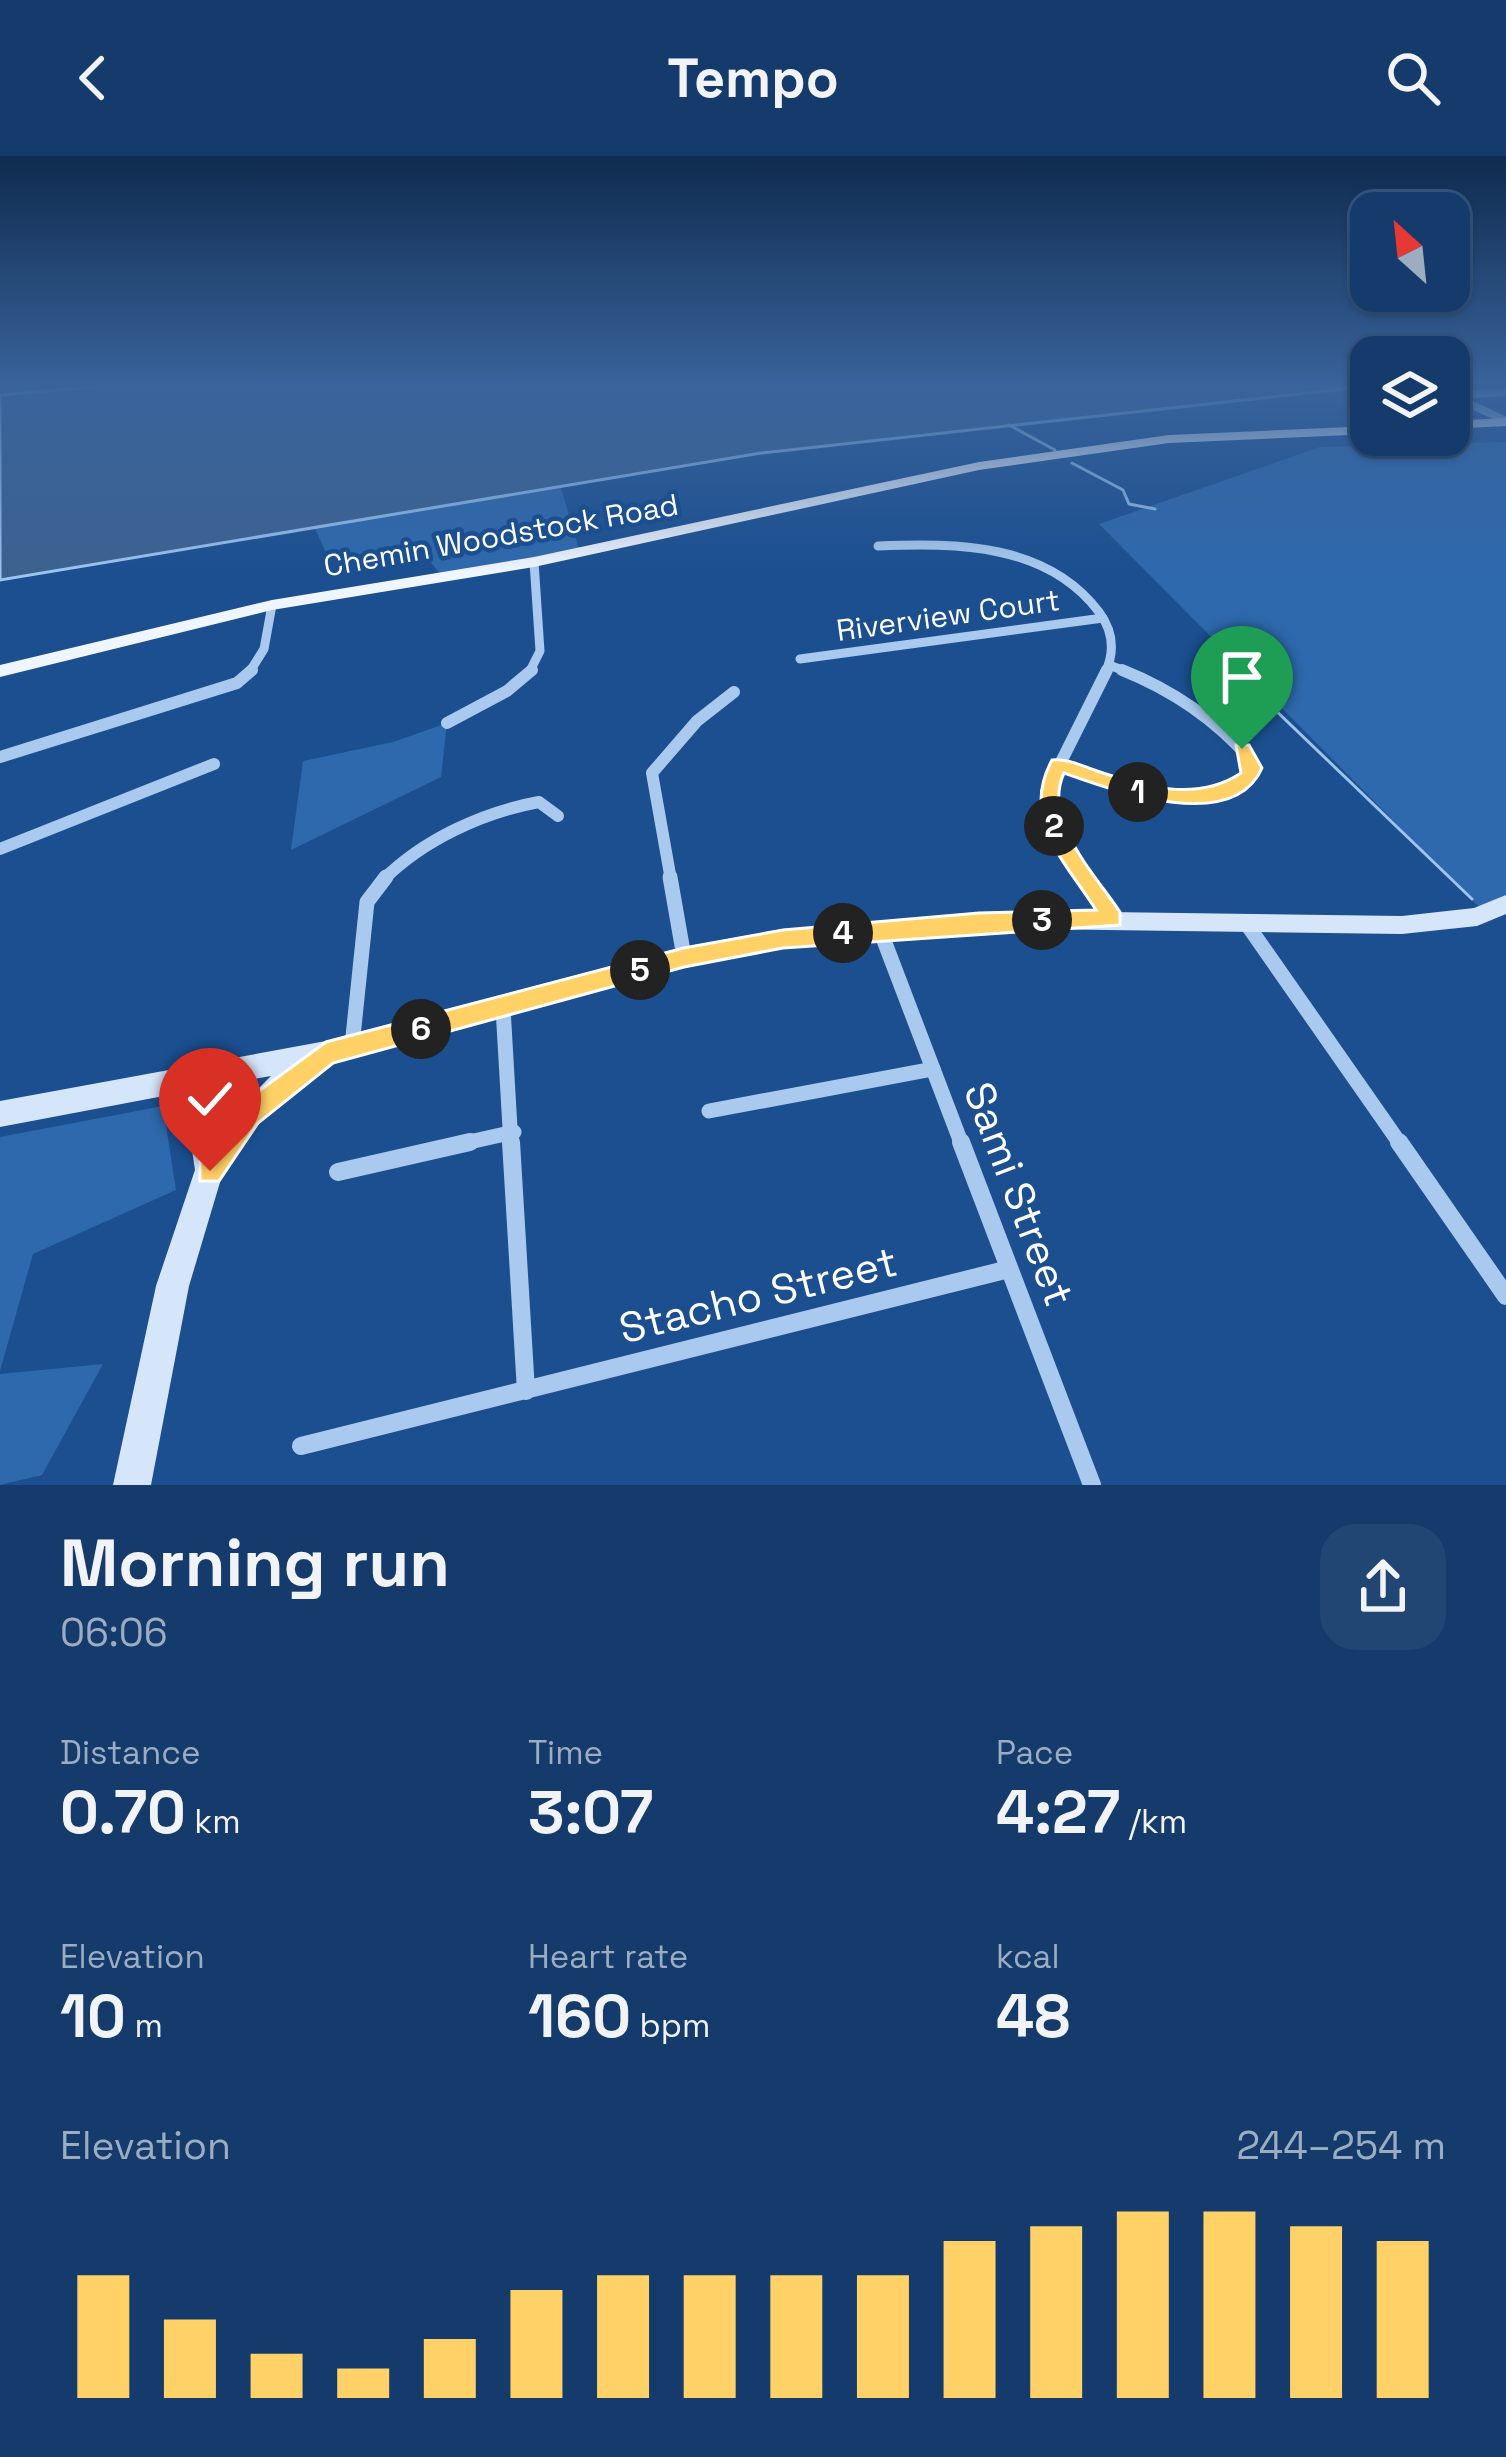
<!DOCTYPE html>
<meta charset="utf-8">
<style>
:root{--surface:#143b6b;--page:#214673;--text:#f1f3f6;--muted:#9dadc1;--line:#33557e;--accent:#ffd166}
body{margin:0;font-family:"Space Grotesk",sans-serif;background:var(--page);color:var(--text);height:100vh;display:flex;flex-direction:column;font-size:45px;white-space:nowrap}
*{box-sizing:border-box;margin:0}
p{font-size:39px;color:var(--muted)}
.icon{flex:none;width:66px;height:66px;fill:none;stroke:currentColor;stroke-width:2;stroke-linecap:round;stroke-linejoin:round}
.map{position:relative;height:1329px;overflow:hidden}
.side{display:flex;flex-direction:column;background:var(--surface);flex:1}
.side>*{flex:none}
.needle{width:78px;rotate:333deg}
.controls{position:absolute;left:1350px;top:36px;display:grid;gap:24px}
.controls a{display:grid;place-items:center;width:120px;height:120px;border-radius:24px;background:var(--surface);box-shadow:0 3px 9px #0004,0 0 0 3px var(--line);font-size:60px}
.pin{position:absolute;display:grid;place-items:center;width:102px;height:102px;color:#fff;margin:-123px -51px;border-radius:50% 50% 50% 0;rotate:-45deg;box-shadow:0 0 12px #0007}
.pin .icon{rotate:45deg}
.km{position:absolute;width:60px;height:60px;margin:-30px;border-radius:50%;background:#222;color:#fff;font-size:33px;line-height:60px;text-align:center}
.round{display:grid;place-items:center;flex:none;width:126px;height:126px;border-radius:36px;background:var(--page)}
.head{display:flex;align-items:center;justify-content:space-between;height:204px;padding:0 60px}
h1{font-size:66px;font-weight:800;line-height:90px}
.stats{display:grid;grid-template-columns:repeat(3,1fr);gap:18px;height:204px;padding:12px 60px}
.stats div{display:grid;align-content:center}
.stats b{font-size:60px;font-weight:800}
.stats small{font-size:33px;font-weight:400}
.stats p{font-size:33px}
.chart{height:336px;padding:24px 60px}
.chart p{display:flex;justify-content:space-between}
.chart svg{width:100%;height:216px;margin-top:12px;stroke:var(--accent);stroke-width:6}
header{display:flex;justify-content:space-between;align-items:center;height:156px;padding:0 60px;background:var(--surface);font-size:54px;font-weight:800}
.map>svg:first-child{display:block}
.green{fill:#2e69ad}
.water{fill:#3c6290;stroke:#9cc4f0;stroke-width:3}
.lines{fill:none;stroke-linecap:round;stroke-linejoin:round}
.stream{stroke:#9cc4f0;stroke-width:3}
.street-far4{stroke:#a9c9ee;stroke-width:8}
.street-far3{stroke:#a9c9ee;stroke-width:9}
.street-far2{stroke:#a9c9ee;stroke-width:12}
.street-far1{stroke:#a9c9ee;stroke-width:15}
.street{stroke:#a9c9ee;stroke-width:18}
.secondary{fill:#d6e6fa;fill-rule:evenodd}
.primary{fill:#f0f6ff;fill-rule:evenodd}
.route{fill:#ffd166;stroke:#fff;stroke-width:3}
.labels{text-anchor:middle;dominant-baseline:central;stroke-width:9;stroke-linejoin:round;paint-order:stroke}
.far-street-label{font-size:30px;fill:#fff;stroke:#1b4f8f}
.near-street-label{font-size:42px;fill:#fff;stroke:#1b4f8f}
</style>
<header><svg class="icon" aria-label="back" viewBox="0 0 24 24"><path d="M15 5l-7 7 7 7"/></svg>Tempo<svg class="icon" aria-label="search" viewBox="0 0 24 24"><circle cx="10" cy="10" r="6"/><path d="M15 15l6 6"/></svg></header>
<div class="map">
<svg width="1506" height="1329" viewBox="0 0 1506 1329">
<rect width="100%" height="100%" fill="#1b4f8f"/>
<g class="green">
<path d="M 1506,286 L 1506,748 L 1484,756 L 1099,368 L 1320,291 Z"/>
<path d="M 560,329 L 580,396 L 442,421 L 420,392 L 329,403 L 314,370 Z"/>
<path d="M 447,567 L 441,621 L 291,694 L 303,605 L 393,586 Z"/>
<path d="M 163,950 L 176,1034 L 33,1098 L 0,1215 L 0,981 Z"/>
<path d="M 103,1208 L 42,1319 L 0,1329 L 0,1218 Z"/>
</g>
<path class="water" d="M 100,230 L 1371,230 L 761,297 L 0,424 L 0,239 Z"/>
<g class="lines">
<g class="stream">
<path d="M 1009,269 L 1055,294"/>
<path d="M 1072,307 L 1123,334 L 1129,348 L 1155,353"/>
<path d="M 1242,512 L 1239,529 L 1269,548 L 1472,743"/>
</g>
<g class="street-far4">
<path d="M 1459,239 L 1506,236"/>
<path d="M 1453,240 L 1506,265"/>
<path d="M 1359,246 L 1371,254"/>
</g>
<g class="street-far3">
<path d="M 878,390 C 957,387 1047,387 1099,456 C 1113,475 1115,496 1105,517"/>
<path d="M 800,503 L 1103,462"/>
<path d="M 1109,509 L 1130,517"/>
<path d="M 249,517 L 264,493 L 272,449"/>
<path d="M 529,517 L 540,495 L 534,406"/>
</g>
<g class="street-far2">
<path d="M 447,567 L 507,535 L 532,514"/>
<path d="M 0,601 L 237,527 L 252,514"/>
<path d="M 1059,608 C 1122,631 1188,661 1249,620 L 1250,603 C 1215,563 1172,534 1122,514"/>
<path d="M 0,693 L 214,608"/>
<path d="M 383,724 C 423,684 483,656 539,646 L 558,660"/>
<path d="M 671,724 L 652,617 L 697,565 L 734,536"/>
<path d="M 1087,724 L 1052,668 L 1046,636 L 1107,514"/>
</g>
<g class="street-far1">
<path d="M 670,721 L 684,801"/>
<path d="M 1085,721 L 1112,763"/>
<path d="M 1246,767 L 1401,989"/>
<path d="M 880,774 L 962,989"/>
<path d="M 503,852 L 511,989"/>
<path d="M 352,890 L 367,746 L 386,721"/>
<path d="M 709,955 L 933,913"/>
<path d="M 456,989 L 514,976"/>
</g>
<g class="street">
<path d="M 511,986 L 526,1235"/>
<path d="M 961,986 L 1092,1329"/>
<path d="M 1399,986 L 1506,1140"/>
<path d="M 338,1016 L 470,986"/>
<path d="M 301,1290 L 1009,1113"/>
</g>
<path class="secondary" d="M 1506,739 L 1506,758 L 1477,770 L 1402,778 L 1033,773 L 783,793 L 684,811 L 326,909 L 264,962 L 239,992 L 221,1023 L 189,1130 L 151,1329 L 113,1329 L 156,1130 L 195,1014 L 188,966 L 169,939 L 0,971 L 0,945 L 326,885 L 684,791 L 783,773 L 1033,755 L 1402,760 L 1474,752 ZM 271,920 L 218,973 L 200,933 Z"/>
<g class="primary">
<path d="M 1506,262 L 1506,270 L 1449,273 L 1449,265 Z"/>
<path d="M 1371,270 L 1371,278 L 1169,287 L 979,314 L 534,411 L 272,454 L 0,521 L 0,509 L 272,444 L 534,401 L 979,306 L 1169,279 Z"/>
</g>
</g>
<linearGradient id="sky" x2="0" y2="1"><stop stop-color="#0f2b4f"/><stop offset="0.55" stop-color="#39639b"/><stop offset="1" stop-color="#39639b" stop-opacity="0"/></linearGradient>
<rect width="1506" height="416" fill="url(#sky)"/>
<path class="route" d="M 1236,589 L 1249,589 L 1262,612 C 1233,679 1112,634 1064,617 C 1042,664 1094,717 1120,756 L 1120,769 L 783,792 L 684,811 L 333,907 L 258,967 L 219,1025 L 200,1025 L 200,1005 L 240,949 L 326,886 L 684,792 L 783,774 L 979,757 L 1096,754 C 1064,704 1020,663 1052,604 C 1067,602 1082,610 1097,615 C 1144,631 1198,646 1241,617 Z"/>
<g class="labels">
<g class="far-street-label">
<text transform="translate(501 379) rotate(-10)">Chemin Woodstock Road</text>
<text transform="translate(948 459) rotate(-8)">Riverview Court</text>
</g>
<g class="near-street-label">
<text transform="translate(1019 1038) rotate(69)">Sami Street</text>
<text transform="translate(758 1139) rotate(-14)">Stacho Street</text>
</g>
</g>
</svg>
<div class="controls">
<a><svg class="needle" viewBox="-14 -14 28 28"><path d="M0-13l5 13h-10z" fill="#e53935"/><path d="M0 13l5-13h-10z" fill="#9dadc1"/></svg></a>
<a><svg class="icon" aria-label="layers" viewBox="0 0 24 24"><path d="M12 4l9 5-9 5-9-5zM3 14l9 5 9-5"/></svg></a>
</div>
<div class="pin" style="left:1242px;top:593px;background:#1e9e55"><svg class="icon" aria-label="arrive" viewBox="0 0 24 24"><path d="M6 21V4h12l-3 4 3 4H6"/></svg></div>
<div class="pin" style="left:210px;top:1015px;background:#d93025"><svg class="icon" aria-label="check" viewBox="0 0 24 24"><path d="M5 12l5 5 9-10"/></svg></div>
<b class="km" style="left:1138px;top:636px">1</b>
<b class="km" style="left:1054px;top:670px">2</b>
<b class="km" style="left:1042px;top:764px">3</b>
<b class="km" style="left:843px;top:777px">4</b>
<b class="km" style="left:640px;top:814px">5</b>
<b class="km" style="left:421px;top:873px">6</b>
</div>
<section class="side">
<div class="head"><div><h1>Morning run</h1><p>06:06</p></div><a class="round"><svg class="icon" aria-label="share" viewBox="0 0 24 24"><path d="M12 15V3M7 8l5-5 5 5M5 13v7h14v-7"/></svg></a></div>
<div class="stats">
<div><p>Distance</p><b>0.70<small> km</small></b></div>
<div><p>Time</p><b>3:07</b></div>
<div><p>Pace</p><b>4:27<small> /km</small></b></div>
</div>
<div class="stats">
<div><p>Elevation</p><b>10<small> m</small></b></div>
<div><p>Heart rate</p><b>160<small> bpm</small></b></div>
<div><p>kcal</p><b>48</b></div>
</div>
<div class="chart"><p><span>Elevation</span>244–254 m</p>
<svg viewBox="0 0 160 44" preserveAspectRatio="none"><path d="M5 44V19M15 44V28M25 44V35M35 44V38M45 44V32M55 44V22M65 44V19M75 44V19M85 44V19M95 44V19M105 44V12M115 44V9M125 44V6M135 44V6M145 44V9M155 44V12"/></svg>
</div>
</section>
